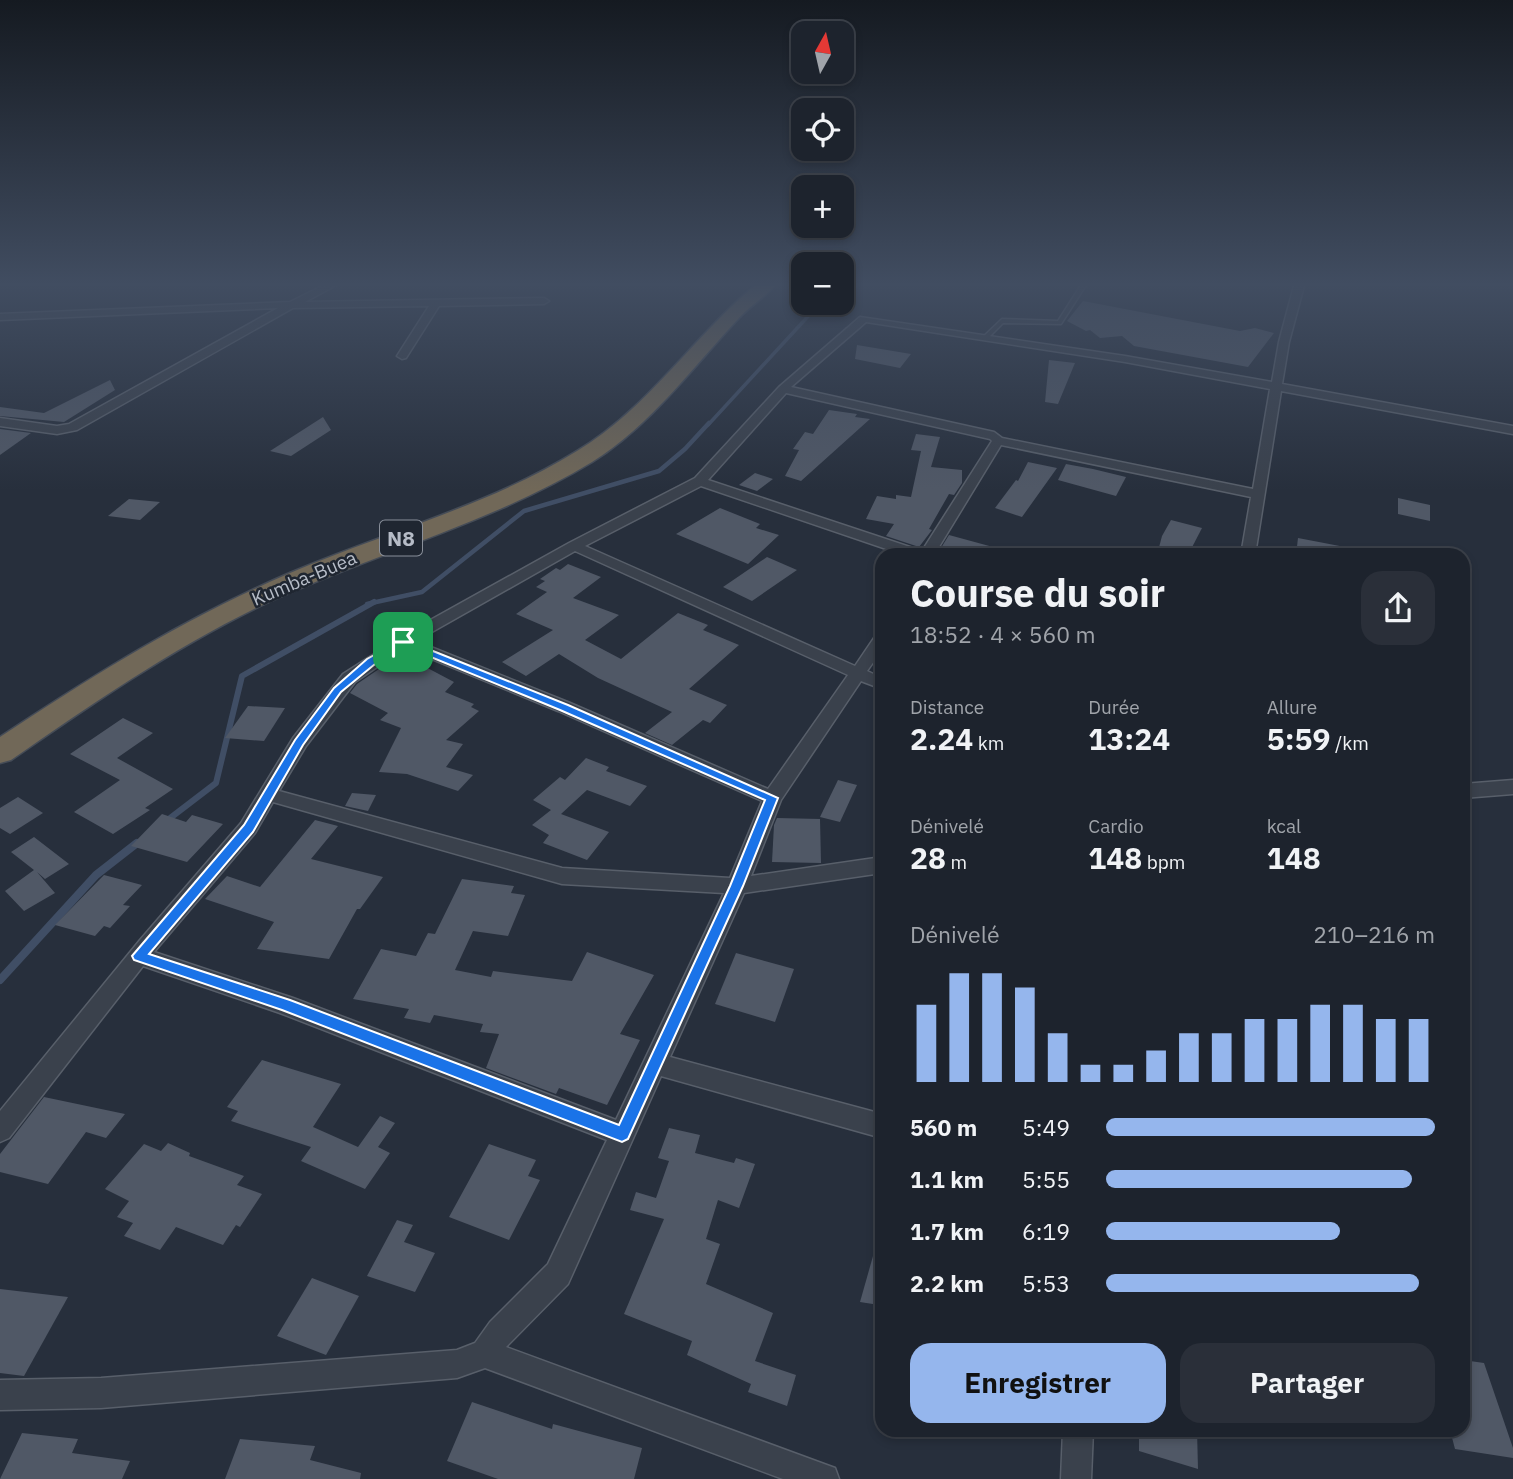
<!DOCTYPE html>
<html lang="fr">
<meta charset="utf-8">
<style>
:root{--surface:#1d232d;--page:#2a2f39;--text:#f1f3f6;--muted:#a0a4aa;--line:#3b4049;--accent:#95b6ed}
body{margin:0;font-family:"IBM Plex Sans",sans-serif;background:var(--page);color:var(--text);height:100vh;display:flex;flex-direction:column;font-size:26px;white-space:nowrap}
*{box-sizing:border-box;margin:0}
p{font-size:23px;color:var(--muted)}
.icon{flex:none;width:38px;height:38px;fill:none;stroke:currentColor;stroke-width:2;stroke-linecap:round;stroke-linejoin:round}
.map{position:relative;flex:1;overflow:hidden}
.panel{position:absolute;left:875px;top:548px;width:595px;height:889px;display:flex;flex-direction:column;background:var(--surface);border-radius:21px;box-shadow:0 4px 10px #0003,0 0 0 2px var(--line)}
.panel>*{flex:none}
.needle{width:46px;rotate:8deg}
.controls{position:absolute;left:791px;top:21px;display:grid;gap:14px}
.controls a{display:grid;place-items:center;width:63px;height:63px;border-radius:14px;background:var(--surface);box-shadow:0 4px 10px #0003,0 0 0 2px var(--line);font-size:35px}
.pin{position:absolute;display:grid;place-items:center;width:60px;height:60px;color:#fff;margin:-30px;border-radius:14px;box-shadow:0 4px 10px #0006}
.round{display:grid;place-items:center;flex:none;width:74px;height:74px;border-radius:21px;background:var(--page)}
.head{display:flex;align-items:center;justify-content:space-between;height:119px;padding:0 35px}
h1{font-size:38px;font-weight:700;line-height:52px}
.figures{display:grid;grid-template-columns:repeat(3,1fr);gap:10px;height:119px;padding:7px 35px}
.figures div{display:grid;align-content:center}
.figures b{font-size:30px;font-weight:700}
.figures small{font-size:19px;font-weight:400}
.figures p{font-size:19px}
.chart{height:196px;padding:14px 35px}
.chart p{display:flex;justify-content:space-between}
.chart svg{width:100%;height:126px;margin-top:7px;stroke:var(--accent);stroke-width:6}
.cta{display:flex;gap:14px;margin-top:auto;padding:14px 35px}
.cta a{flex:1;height:80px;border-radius:21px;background:var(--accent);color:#111;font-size:28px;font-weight:700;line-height:80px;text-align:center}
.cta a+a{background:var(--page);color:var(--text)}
ul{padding:0 35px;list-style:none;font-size:23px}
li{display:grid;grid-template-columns:112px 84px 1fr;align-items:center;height:52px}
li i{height:18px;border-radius:9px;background:var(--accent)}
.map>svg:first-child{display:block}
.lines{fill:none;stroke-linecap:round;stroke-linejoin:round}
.stream-far3{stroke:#404e65;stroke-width:3.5}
.stream-far2{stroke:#404e65;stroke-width:4.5}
.stream-far1{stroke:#404e65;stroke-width:6}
.stream{stroke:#404e65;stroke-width:8}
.building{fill:#505866}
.lane-casing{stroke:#585f6a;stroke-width:3}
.street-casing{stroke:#585f6a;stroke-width:3}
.highway-casing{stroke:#454c57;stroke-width:3}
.lane{fill:#3a414c;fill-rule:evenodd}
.street{fill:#3a414c;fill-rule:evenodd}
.highway{fill:#716858;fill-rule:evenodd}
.route{fill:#1a73e8;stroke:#fff;stroke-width:2;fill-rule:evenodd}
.labels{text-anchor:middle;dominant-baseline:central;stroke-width:5;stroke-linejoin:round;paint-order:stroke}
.far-street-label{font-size:19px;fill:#b6bcc7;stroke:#1f2631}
.shield{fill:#1f2631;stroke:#898f9a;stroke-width:2}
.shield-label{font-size:21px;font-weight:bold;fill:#b6bcc7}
</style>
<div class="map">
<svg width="1513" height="1479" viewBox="0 0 1513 1479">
<rect width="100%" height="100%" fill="#272f3c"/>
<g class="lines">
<g class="stream-far3">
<path d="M 842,294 L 860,282"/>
<path d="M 708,425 L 812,312 L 827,303"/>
</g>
<path class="stream-far2" d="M 367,604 L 422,592 L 524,511 L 659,471 L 685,449 L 709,423"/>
<path class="stream-far1" d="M 165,822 L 216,783 L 242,676 L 374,602"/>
<path class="stream" d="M 0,980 L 96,875 L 137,843"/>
</g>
<g class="building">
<path d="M 1083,301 L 1240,331 L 1255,328 L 1274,333 L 1248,367 L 1134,346 L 1122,336 L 1100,338 L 1090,330 L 1086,331 L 1067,321 Z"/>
<path d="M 857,345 L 911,354 L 900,368 L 855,359 Z"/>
<path d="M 1049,360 L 1075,363 L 1058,404 L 1045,402 Z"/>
<path d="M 110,380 L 115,390 L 64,422 L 0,416 L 0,407 L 44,413 Z"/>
<path d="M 829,410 L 857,414 L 855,417 L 870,419 L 801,481 L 785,476 L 799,450 L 793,449 L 805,432 L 813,434 Z"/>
<path d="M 323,417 L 331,430 L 291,456 L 270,451 Z"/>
<path d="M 0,429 L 31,433 L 0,455 Z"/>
<path d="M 916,434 L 940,437 L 931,467 L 962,470 L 962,483 L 954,495 L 949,494 L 929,529 L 932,530 L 919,547 L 886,536 L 894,524 L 866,519 L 877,496 L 896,499 L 896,495 L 911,497 L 921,451 L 911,450 Z"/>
<path d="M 1028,462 L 1057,468 L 1022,517 L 995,508 L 1016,480 L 1018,481 Z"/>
<path d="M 1066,464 L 1093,469 L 1126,477 L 1116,496 L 1058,480 Z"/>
<path d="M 755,473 L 773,479 L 757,491 L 739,485 Z"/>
<path d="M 1398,498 L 1430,505 L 1430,521 L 1398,514 Z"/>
<path d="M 129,499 L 160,502 L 140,520 L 108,516 Z"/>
<path d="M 720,508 L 760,524 L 756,528 L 779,535 L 748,564 L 676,534 Z"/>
<path d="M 1171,520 L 1202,528 L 1188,555 L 1157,555 L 1162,536 Z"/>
<path d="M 949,535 L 1004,550 L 1003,555 L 964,555 L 941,548 Z"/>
<path d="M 1298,538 L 1345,547 L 1345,555 L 1296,555 Z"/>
<path d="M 767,557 L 797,570 L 752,601 L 723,587 Z"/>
<path d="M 568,564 L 601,577 L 573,598 L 619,615 L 585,640 L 621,659 L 678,613 L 708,625 L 703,630 L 739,645 L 689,689 L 727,705 L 710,723 L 703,720 L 672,745 L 645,733 L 672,712 L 598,678 L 559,654 L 526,676 L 502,662 L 553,630 L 516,614 L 547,592 L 536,587 L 545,581 L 540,579 L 556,568 L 560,570 Z"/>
<path d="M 401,654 L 454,682 L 445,692 L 474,704 L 471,707 L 479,711 L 446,740 L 463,744 L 446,767 L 473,775 L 458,791 L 407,774 L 379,772 L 401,728 L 380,720 L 388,713 L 350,693 L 357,684 Z"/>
<path d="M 248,706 L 285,708 L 264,741 L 225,738 Z"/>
<path d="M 123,718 L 153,733 L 117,758 L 173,789 L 145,808 L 150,810 L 113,834 L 74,812 L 120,780 L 70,754 Z"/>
<path d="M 586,758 L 609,767 L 606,771 L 647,786 L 630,806 L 587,790 L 561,814 L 609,832 L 587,860 L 543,843 L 549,835 L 532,825 L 551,810 L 533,800 L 560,777 L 565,780 Z"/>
<path d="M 838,780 L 857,785 L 840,822 L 820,817 Z"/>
<path d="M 352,793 L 376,795 L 368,811 L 345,806 Z"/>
<path d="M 18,797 L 43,813 L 10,834 L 0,828 L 0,808 Z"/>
<path d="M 162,814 L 186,822 L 192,815 L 223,824 L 187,862 L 131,846 Z"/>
<path d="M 777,818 L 820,819 L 821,863 L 772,862 L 774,825 Z"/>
<path d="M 315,820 L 338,826 L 311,859 L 383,877 L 360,909 L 357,909 L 329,959 L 257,949 L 274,922 L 205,899 L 227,876 L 260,887 Z"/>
<path d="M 34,837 L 69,864 L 45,879 L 37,872 L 55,893 L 24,911 L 5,891 L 34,870 L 11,852 Z"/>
<path d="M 104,875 L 142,885 L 123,905 L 130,906 L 110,928 L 104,926 L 95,936 L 55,925 Z"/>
<path d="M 462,879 L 514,886 L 511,893 L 525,895 L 508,936 L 473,931 L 455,970 L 491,977 L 493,971 L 572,981 L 587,952 L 654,975 L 620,1034 L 640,1040 L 607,1105 L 559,1088 L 556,1094 L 486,1068 L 499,1034 L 480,1032 L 483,1024 L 434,1015 L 430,1023 L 404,1018 L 409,1009 L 353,999 L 381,949 L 416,956 L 428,933 L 435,934 Z"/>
<path d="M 736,953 L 794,969 L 775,1022 L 715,1004 Z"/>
<path d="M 262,1060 L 341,1084 L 313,1127 L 358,1147 L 380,1116 L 395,1123 L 378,1147 L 390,1153 L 365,1189 L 301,1161 L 311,1147 L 231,1121 L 238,1111 L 227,1107 Z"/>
<path d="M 44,1097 L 125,1114 L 106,1138 L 86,1132 L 48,1184 L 0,1172 L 0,1154 Z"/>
<path d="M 669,1128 L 700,1135 L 695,1153 L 734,1163 L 736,1158 L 755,1164 L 739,1208 L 718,1200 L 706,1239 L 720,1244 L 706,1284 L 773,1313 L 755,1361 L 796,1375 L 787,1406 L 748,1392 L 751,1384 L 687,1355 L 692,1341 L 624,1314 L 664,1219 L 630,1210 L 636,1192 L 656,1198 L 669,1161 L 658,1158 Z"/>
<path d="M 168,1143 L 190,1153 L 189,1156 L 244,1176 L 237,1185 L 262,1194 L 240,1227 L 236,1225 L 223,1245 L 176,1227 L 160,1250 L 124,1236 L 133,1223 L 117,1217 L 129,1201 L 105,1189 L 144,1144 L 161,1151 Z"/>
<path d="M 489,1144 L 536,1160 L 528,1176 L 540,1180 L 509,1240 L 449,1217 Z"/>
<path d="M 397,1220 L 413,1225 L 404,1242 L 435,1253 L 415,1292 L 367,1276 Z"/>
<path d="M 875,1249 L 882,1250 L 879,1305 L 860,1302 Z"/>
<path d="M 312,1278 L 359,1296 L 326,1355 L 277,1336 Z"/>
<path d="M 0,1289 L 68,1297 L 24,1376 L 0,1373 Z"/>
<path d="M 1463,1360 L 1484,1363 L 1513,1448 L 1513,1458 L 1455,1449 L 1450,1430 L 1463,1430 Z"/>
<path d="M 472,1402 L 552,1429 L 553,1424 L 642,1448 L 634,1479 L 498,1479 L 447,1461 Z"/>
<path d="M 1139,1430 L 1197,1430 L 1198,1469 L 1139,1451 Z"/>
<path d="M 22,1433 L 78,1439 L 72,1453 L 130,1461 L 122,1479 L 0,1479 Z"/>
<path d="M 240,1439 L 315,1446 L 310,1460 L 361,1473 L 360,1479 L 225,1479 Z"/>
</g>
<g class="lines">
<defs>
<path id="lane" d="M 1083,282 L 1088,282 L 1061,324 L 1003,323 L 988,338 L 983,337 L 1002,319 L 1058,321 Z"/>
<g id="street">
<path d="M 330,282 L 342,282 L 305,302 L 544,298 L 549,301 L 544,304 L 439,306 L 406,358 L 402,359 L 397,356 L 429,306 L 293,308 L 77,430 L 57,434 L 0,426 L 0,418 L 57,426 L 69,424 L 278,308 L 0,320 L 0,314 L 290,302 Z"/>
<path d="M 1295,282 L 1305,282 L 1289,342 L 1282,384 L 1513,426 L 1513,434 L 1281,391 L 1255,555 L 1241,555 L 1251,497 L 1001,445 L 934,555 L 904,555 L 701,486 L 585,546 L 855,666 L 876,635 L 882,633 L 882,650 L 867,671 L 882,678 L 882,689 L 861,681 L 781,800 L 751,876 L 882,857 L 882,873 L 744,893 L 670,1057 L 882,1114 L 882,1138 L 661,1076 L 568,1284 L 506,1347 L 824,1464 L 835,1468 L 839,1479 L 783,1479 L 485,1368 L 457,1378 L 101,1408 L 0,1410 L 0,1380 L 101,1378 L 457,1350 L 475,1343 L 490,1322 L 548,1264 L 607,1140 L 280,1013 L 143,966 L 9,1138 L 0,1142 L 0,1111 L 140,940 L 241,823 L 293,738 L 343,674 L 407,633 L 569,543 L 695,478 L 779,387 L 860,317 L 1125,356 L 1272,382 L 1279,342 ZM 866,322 L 1125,362 L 1270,389 L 1253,489 L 1002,438 L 994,432 L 791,387 ZM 786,393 L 990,439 L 992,441 L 922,551 L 708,480 ZM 575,551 L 848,675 L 768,789 L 570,703 L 416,641 ZM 405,648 L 558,711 L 762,801 L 730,878 L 562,868 L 279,791 L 306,746 L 355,682 ZM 273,802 L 562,884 L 724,893 L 616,1120 L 293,998 L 154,952 L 255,833 Z"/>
<path d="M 1513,780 L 1513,794 L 1463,798 L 1463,784 Z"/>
<path d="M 1063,1430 L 1093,1430 L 1091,1479 L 1061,1479 Z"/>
</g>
<path id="highway" d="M 759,282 L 778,282 C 767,296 751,305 739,318 C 693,367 650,426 592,462 C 488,525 368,555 258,607 C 170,650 92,704 11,760 L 0,763 L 0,737 C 97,673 183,619 290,573 C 386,532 488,506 577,451 C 648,409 695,334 759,282 Z"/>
</defs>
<use href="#lane" class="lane-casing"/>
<use href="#street" class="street-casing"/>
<use href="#highway" class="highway-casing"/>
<use href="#lane" class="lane"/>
<use href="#street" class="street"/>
<use href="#highway" class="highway"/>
</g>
<linearGradient id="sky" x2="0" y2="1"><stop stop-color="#151a21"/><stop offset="0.58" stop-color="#414d61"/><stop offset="1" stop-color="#414d61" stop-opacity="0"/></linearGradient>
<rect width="1513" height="490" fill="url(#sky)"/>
<path class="route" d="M 403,639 L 568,705 L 778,798 L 743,886 L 628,1139 L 622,1142 L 282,1010 L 134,960 L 132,956 L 244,825 L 295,740 L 334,688 L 367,659 ZM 404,646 L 560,710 L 765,800 L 730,886 L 619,1125 L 290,1000 L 149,954 L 253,832 L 303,745 L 341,692 L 375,664 Z"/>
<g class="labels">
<g class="far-street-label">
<text transform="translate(304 578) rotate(-23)">Kumba-Buea</text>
</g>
<rect class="shield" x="380" y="520.5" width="42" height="35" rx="5"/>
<g class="shield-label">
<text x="401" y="538">N8</text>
</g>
</g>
</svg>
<div class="controls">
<a><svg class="needle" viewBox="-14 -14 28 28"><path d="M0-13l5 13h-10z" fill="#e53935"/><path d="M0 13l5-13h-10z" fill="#a0a4aa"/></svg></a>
<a><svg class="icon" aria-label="locate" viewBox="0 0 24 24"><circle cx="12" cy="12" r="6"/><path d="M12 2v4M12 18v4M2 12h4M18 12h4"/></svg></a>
<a>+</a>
<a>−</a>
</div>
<div class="pin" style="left:403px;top:642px;background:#1e9e55"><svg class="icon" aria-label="arrive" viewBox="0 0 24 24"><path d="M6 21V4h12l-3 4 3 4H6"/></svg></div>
<section class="panel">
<div class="head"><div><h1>Course du soir</h1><p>18:52 · 4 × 560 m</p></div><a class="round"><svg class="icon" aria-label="share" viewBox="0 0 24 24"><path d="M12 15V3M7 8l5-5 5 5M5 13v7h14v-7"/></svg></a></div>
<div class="figures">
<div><p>Distance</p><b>2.24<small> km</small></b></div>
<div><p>Durée</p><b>13:24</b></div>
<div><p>Allure</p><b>5:59<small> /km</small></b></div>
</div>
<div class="figures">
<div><p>Dénivelé</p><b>28<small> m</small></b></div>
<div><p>Cardio</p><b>148<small> bpm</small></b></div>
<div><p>kcal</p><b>148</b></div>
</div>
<div class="chart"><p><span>Dénivelé</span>210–216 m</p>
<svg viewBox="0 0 160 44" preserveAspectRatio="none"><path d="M5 44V17M15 44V6M25 44V6M35 44V11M45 44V27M55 44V38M65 44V38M75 44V33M85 44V27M95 44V27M105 44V22M115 44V22M125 44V17M135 44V17M145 44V22M155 44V22"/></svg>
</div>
<ul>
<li><b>560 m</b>5:49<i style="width:100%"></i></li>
<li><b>1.1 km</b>5:55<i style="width:93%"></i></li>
<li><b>1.7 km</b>6:19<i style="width:71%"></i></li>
<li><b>2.2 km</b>5:53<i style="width:95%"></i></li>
</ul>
<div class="cta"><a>Enregistrer</a><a>Partager</a></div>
</section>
</div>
